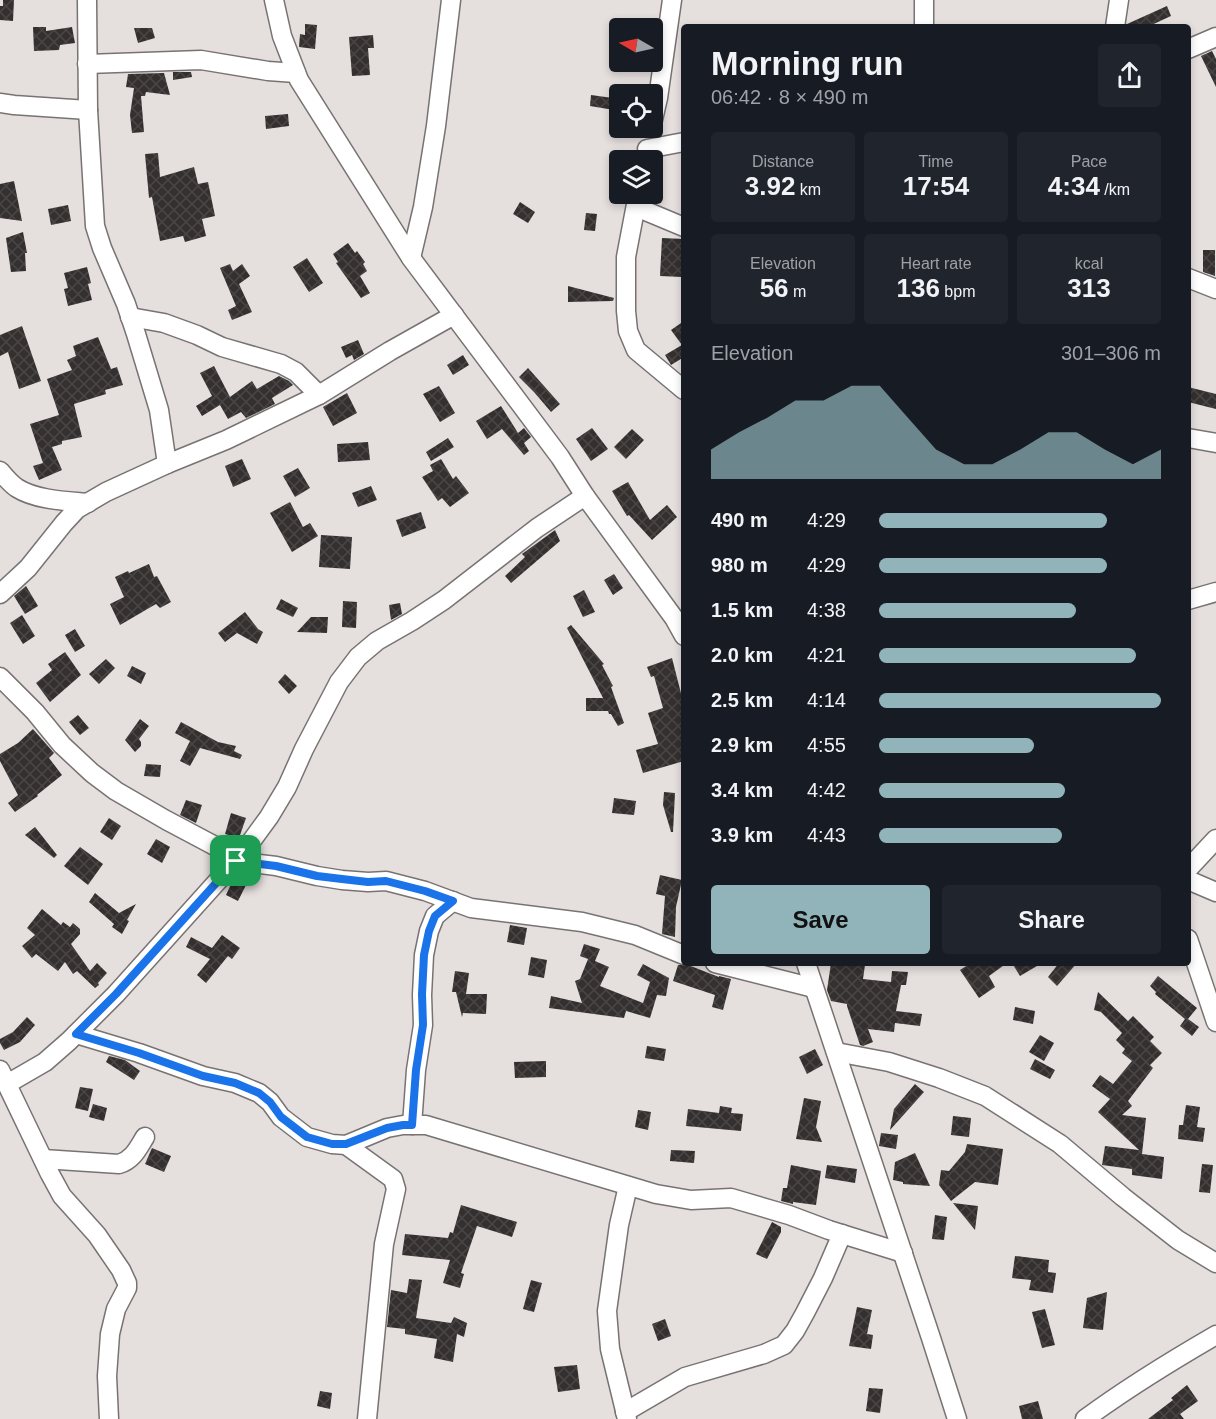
<!DOCTYPE html>
<meta charset="utf-8">
<style>
:root{--surface:#171b24;--page:#20242c;--text:#f1f3f6;--muted:#9ea1a6;--accent:#91b4ba}
body{margin:0;font-family:Arial,sans-serif;background:var(--page);color:var(--text);height:100vh;display:flex;flex-direction:column;font-size:22px;white-space:nowrap}
*{box-sizing:border-box;margin:0}
p{font-size:20px;color:var(--muted)}
.icon{flex:none;width:33px;height:33px;fill:none;stroke:currentColor;stroke-width:2;stroke-linecap:round;stroke-linejoin:round}
.map{position:relative;flex:1;overflow:hidden}
.drawer{position:absolute;left:681px;top:24px;width:510px;height:942px;display:flex;flex-direction:column;background:var(--surface);border-radius:6px;box-shadow:0 3px 9px #0003}
.drawer>*{flex:none}
.needle{width:39px;rotate:279deg}
.fabs{position:absolute;left:609px;top:18px;display:grid;gap:12px}
.fabs a{display:grid;place-items:center;width:54px;height:54px;border-radius:6px;background:var(--surface);box-shadow:0 3px 9px #0003;font-size:30px}
.pin{position:absolute;display:grid;place-items:center;width:51px;height:51px;color:#fff;margin:-26px;border-radius:12px;box-shadow:0 3px 9px #0006}
.round{display:grid;place-items:center;flex:none;width:63px;height:63px;border-radius:6px;background:var(--page)}
.head{display:flex;align-items:center;justify-content:space-between;height:102px;padding:0 30px}
h1{font-size:33px;font-weight:600;line-height:45px}
.metrics{display:grid;grid-template-columns:repeat(3,1fr);gap:9px;height:102px;padding:6px 30px}
.metrics div{display:grid;align-content:center;border-radius:6px;background:var(--page);text-align:center}
.metrics b{font-size:26px;font-weight:600}
.metrics small{font-size:16px;font-weight:400}
.metrics p{font-size:16px}
.chart{height:168px;padding:12px 30px}
.chart p{display:flex;justify-content:space-between}
.chart svg{width:100%;height:108px;margin-top:6px;fill:var(--accent);opacity:.7}
.cta{display:flex;gap:12px;margin-top:auto;padding:12px 30px}
.cta a{flex:1;height:69px;border-radius:6px;background:var(--accent);color:#111;font-size:24px;font-weight:600;line-height:69px;text-align:center}
.cta a+a{background:var(--page);color:var(--text)}
ul{padding:0 30px;list-style:none;font-size:20px}
li{display:grid;grid-template-columns:96px 72px 1fr;align-items:center;height:45px}
li i{height:15px;border-radius:8px;background:var(--accent)}
.map>svg:first-child{display:block}
.building{fill:url(#building-cross-hatch)}
.lines{fill:none;stroke-linecap:round;stroke-linejoin:round}
.minor-casing{stroke:#787372;stroke-width:21}
.minor{stroke:#fff;stroke-width:18}
.route-casing{stroke:#fff;stroke-width:12}
.route{stroke:#1a73e8;stroke-width:8}
</style>
<div class="map">
<svg width="1216" height="1419" viewBox="0 0 1216 1419">
<defs>
<pattern id="building-cross-hatch" width="8" height="8" patternUnits="userSpaceOnUse" patternTransform="scale(1.5)"><rect width="8" height="8" fill="#34302f"/><path d="M0 0l8 8M0 8l8-8" fill="none" stroke="#494645"/></pattern>
</defs>
<rect width="100%" height="100%" fill="#e5dfde"/>
<g class="building">
<path d="M 3,0 L 14,0 L 13,21 L 0,20 L 0,6 L 3,6 Z"/>
<path d="M 1167,6 L 1171,16 L 1147,27 L 1126,27 L 1127,24 Z"/>
<path d="M 305,24 L 317,25 L 315,49 L 299,47 L 300,34 L 305,35 Z"/>
<path d="M 33,27 L 46,27 L 46,31 L 72,27 L 75,43 L 60,45 L 59,50 L 34,51 Z"/>
<path d="M 134,28 L 152,28 L 155,38 L 138,43 Z"/>
<path d="M 373,35 L 374,48 L 368,48 L 370,75 L 352,76 L 349,37 Z"/>
<path d="M 1212,51 L 1216,59 L 1216,87 L 1201,56 Z"/>
<path d="M 173,72 L 191,72 L 192,77 L 173,80 Z"/>
<path d="M 164,73 L 170,95 L 146,92 L 145,96 L 141,96 L 144,132 L 132,133 L 130,115 L 134,88 L 126,87 L 128,74 Z"/>
<path d="M 591,95 L 620,99 L 620,111 L 590,106 Z"/>
<path d="M 288,114 L 289,126 L 266,129 L 265,116 Z"/>
<path d="M 158,153 L 160,177 L 194,167 L 198,184 L 208,182 L 215,216 L 202,219 L 206,236 L 185,242 L 183,236 L 160,241 L 152,197 L 149,198 L 145,154 Z"/>
<path d="M 14,181 L 22,221 L 0,218 L 0,184 Z"/>
<path d="M 520,202 L 535,212 L 528,223 L 513,214 Z"/>
<path d="M 68,205 L 71,221 L 51,225 L 48,209 Z"/>
<path d="M 586,213 L 597,214 L 595,231 L 584,230 Z"/>
<path d="M 23,232 L 27,253 L 25,253 L 26,271 L 11,272 L 6,238 Z"/>
<path d="M 662,238 L 684,239 L 682,277 L 660,276 Z"/>
<path d="M 348,243 L 355,253 L 357,251 L 365,262 L 363,264 L 367,271 L 360,276 L 370,293 L 361,298 L 336,263 L 338,262 L 333,254 Z"/>
<path d="M 1203,250 L 1215,250 L 1215,276 L 1203,272 Z"/>
<path d="M 307,258 L 323,283 L 309,292 L 293,267 Z"/>
<path d="M 230,264 L 233,271 L 242,264 L 250,276 L 239,284 L 252,312 L 232,320 L 228,310 L 236,306 L 220,268 Z"/>
<path d="M 87,267 L 91,283 L 88,284 L 92,300 L 68,306 L 64,289 L 68,288 L 64,273 Z"/>
<path d="M 568,286 L 614,298 L 613,301 L 568,302 Z"/>
<path d="M 684,321 L 684,357 L 671,365 L 665,355 L 682,345 L 671,330 Z"/>
<path d="M 22,326 L 41,381 L 19,389 L 8,352 L 0,356 L 0,335 Z"/>
<path d="M 98,337 L 111,369 L 117,367 L 123,385 L 105,390 L 106,394 L 74,404 L 82,437 L 62,441 L 62,444 L 52,447 L 62,470 L 39,480 L 33,466 L 43,463 L 30,424 L 59,415 L 47,379 L 72,370 L 67,360 L 76,356 L 73,346 Z"/>
<path d="M 358,340 L 364,354 L 354,360 L 352,355 L 346,358 L 341,347 Z"/>
<path d="M 463,355 L 469,365 L 453,375 L 447,365 Z"/>
<path d="M 214,366 L 230,397 L 252,381 L 257,389 L 279,376 L 289,381 L 293,385 L 272,398 L 275,404 L 246,418 L 241,412 L 228,419 L 220,405 L 202,416 L 196,406 L 212,396 L 200,373 Z"/>
<path d="M 528,368 L 560,404 L 551,412 L 534,392 L 519,377 Z"/>
<path d="M 439,386 L 455,413 L 440,422 L 423,394 Z"/>
<path d="M 1188,387 L 1216,394 L 1216,409 L 1188,402 Z"/>
<path d="M 347,393 L 357,413 L 333,426 L 323,407 Z"/>
<path d="M 501,406 L 518,433 L 524,428 L 531,437 L 524,443 L 529,451 L 524,455 L 502,429 L 487,439 L 476,421 Z"/>
<path d="M 592,428 L 608,449 L 591,461 L 576,439 Z"/>
<path d="M 632,429 L 644,440 L 626,459 L 614,447 Z"/>
<path d="M 448,438 L 454,447 L 431,461 L 426,452 Z"/>
<path d="M 368,442 L 370,460 L 338,462 L 337,444 Z"/>
<path d="M 242,459 L 251,479 L 233,487 L 225,466 Z"/>
<path d="M 441,459 L 453,479 L 456,476 L 469,493 L 450,507 L 442,498 L 438,501 L 422,477 L 433,471 L 430,465 Z"/>
<path d="M 298,468 L 310,488 L 295,497 L 283,476 Z"/>
<path d="M 628,482 L 650,520 L 667,505 L 677,517 L 652,540 L 629,515 L 627,516 L 612,491 Z"/>
<path d="M 371,486 L 377,500 L 358,507 L 352,493 Z"/>
<path d="M 290,502 L 303,527 L 310,523 L 318,536 L 292,552 L 270,513 Z"/>
<path d="M 421,512 L 426,528 L 402,537 L 396,520 Z"/>
<path d="M 555,530 L 560,541 L 511,583 L 505,576 L 525,557 L 522,554 Z"/>
<path d="M 321,535 L 352,537 L 350,569 L 319,567 Z"/>
<path d="M 149,564 L 154,577 L 157,576 L 171,602 L 160,608 L 156,604 L 120,625 L 110,604 L 124,597 L 115,577 L 128,571 L 129,573 Z"/>
<path d="M 614,574 L 623,588 L 613,595 L 604,580 Z"/>
<path d="M 26,586 L 38,606 L 25,614 L 14,596 Z"/>
<path d="M 584,590 L 595,612 L 583,617 L 573,596 Z"/>
<path d="M 281,599 L 298,608 L 293,617 L 276,609 Z"/>
<path d="M 343,601 L 357,602 L 356,628 L 342,627 Z"/>
<path d="M 400,603 L 402,614 L 391,620 L 389,605 Z"/>
<path d="M 245,612 L 258,629 L 263,632 L 257,644 L 237,633 L 225,642 L 218,633 Z"/>
<path d="M 22,615 L 35,636 L 23,644 L 10,623 Z"/>
<path d="M 311,617 L 328,617 L 327,633 L 297,632 Z"/>
<path d="M 571,625 L 604,664 L 602,665 L 613,686 L 611,687 L 624,723 L 618,726 L 611,714 L 609,714 L 608,711 L 586,711 L 586,698 L 603,698 L 567,628 Z"/>
<path d="M 75,629 L 85,646 L 75,652 L 65,635 Z"/>
<path d="M 65,652 L 81,675 L 50,702 L 36,683 L 52,670 L 48,664 Z"/>
<path d="M 672,658 L 684,705 L 684,761 L 643,773 L 636,750 L 658,744 L 648,713 L 663,708 L 654,676 L 651,677 L 647,667 Z"/>
<path d="M 106,659 L 115,668 L 99,684 L 89,674 Z"/>
<path d="M 132,666 L 146,673 L 141,684 L 127,676 Z"/>
<path d="M 285,674 L 297,686 L 289,694 L 278,682 Z"/>
<path d="M 78,715 L 89,728 L 80,735 L 69,722 Z"/>
<path d="M 140,719 L 149,726 L 139,739 L 141,742 L 141,746 L 135,752 L 125,740 Z"/>
<path d="M 181,722 L 218,742 L 236,746 L 234,751 L 242,755 L 240,759 L 200,748 L 190,766 L 180,761 L 190,741 L 175,733 Z"/>
<path d="M 33,729 L 54,753 L 49,758 L 62,775 L 37,795 L 38,796 L 15,812 L 8,803 L 18,795 L 0,761 L 0,754 L 18,743 Z"/>
<path d="M 146,764 L 161,765 L 160,777 L 144,776 Z"/>
<path d="M 664,792 L 675,793 L 673,832 L 671,832 L 663,805 Z"/>
<path d="M 614,798 L 636,801 L 634,815 L 612,813 Z"/>
<path d="M 186,800 L 202,805 L 196,823 L 180,815 Z"/>
<path d="M 231,813 L 246,818 L 239,838 L 225,834 Z"/>
<path d="M 109,818 L 121,826 L 112,840 L 100,832 Z"/>
<path d="M 35,827 L 57,855 L 54,858 L 25,835 Z"/>
<path d="M 156,839 L 170,847 L 162,863 L 147,854 Z"/>
<path d="M 80,847 L 103,864 L 88,885 L 64,866 Z"/>
<path d="M 660,875 L 682,880 L 676,907 L 675,937 L 662,934 L 665,896 L 656,894 Z"/>
<path d="M 236,878 L 247,883 L 238,901 L 226,895 L 232,882 Z"/>
<path d="M 95,893 L 119,913 L 136,904 L 127,920 L 129,921 L 122,934 L 112,927 L 114,924 L 89,902 Z"/>
<path d="M 42,909 L 61,925 L 63,922 L 70,927 L 73,923 L 80,929 L 80,934 L 71,944 L 90,971 L 97,963 L 107,973 L 98,983 L 99,985 L 95,988 L 77,971 L 73,974 L 65,962 L 58,971 L 36,954 L 32,958 L 22,946 L 35,935 L 27,928 Z"/>
<path d="M 510,925 L 527,928 L 524,945 L 507,942 Z"/>
<path d="M 222,935 L 240,948 L 232,959 L 228,956 L 206,983 L 197,975 L 210,959 L 186,947 L 191,937 L 212,948 Z"/>
<path d="M 584,944 L 600,949 L 595,961 L 609,967 L 600,986 L 643,1003 L 650,982 L 637,975 L 643,964 L 669,978 L 666,996 L 657,995 L 650,1018 L 626,1011 L 624,1018 L 549,1008 L 551,996 L 582,1003 L 575,981 L 580,979 L 588,959 L 580,956 Z"/>
<path d="M 531,957 L 547,960 L 544,978 L 528,975 Z"/>
<path d="M 831,963 L 848,963 L 865,965 L 863,979 L 891,982 L 892,971 L 908,972 L 906,985 L 901,985 L 896,1011 L 922,1014 L 920,1026 L 895,1023 L 894,1032 L 868,1029 L 873,1042 L 863,1046 L 860,1045 L 847,1006 L 847,1004 L 831,1001 L 827,990 Z"/>
<path d="M 971,963 L 1007,963 L 989,976 L 995,987 L 979,998 L 960,970 Z"/>
<path d="M 1012,963 L 1042,963 L 1020,976 Z"/>
<path d="M 1059,963 L 1077,963 L 1057,986 L 1048,977 Z"/>
<path d="M 678,965 L 688,965 L 719,977 L 719,976 L 731,979 L 723,1010 L 712,1007 L 715,995 L 673,981 Z"/>
<path d="M 455,971 L 469,973 L 466,994 L 487,994 L 486,1014 L 463,1013 L 462,1017 L 456,992 L 452,992 Z"/>
<path d="M 1158,976 L 1197,1008 L 1188,1019 L 1199,1027 L 1192,1036 L 1180,1026 L 1185,1019 L 1155,994 L 1156,992 L 1150,986 Z"/>
<path d="M 1098,992 L 1128,1021 L 1133,1016 L 1154,1037 L 1150,1041 L 1162,1053 L 1150,1065 L 1153,1068 L 1128,1101 L 1132,1106 L 1122,1115 L 1146,1118 L 1142,1154 L 1164,1157 L 1162,1179 L 1132,1175 L 1132,1169 L 1102,1165 L 1105,1146 L 1139,1150 L 1098,1112 L 1110,1099 L 1092,1086 L 1100,1075 L 1113,1084 L 1132,1061 L 1122,1053 L 1125,1049 L 1116,1040 L 1122,1033 L 1101,1012 L 1094,1010 Z"/>
<path d="M 1015,1007 L 1035,1011 L 1033,1024 L 1013,1020 Z"/>
<path d="M 27,1017 L 35,1025 L 20,1042 L 4,1050 L 0,1043 L 0,1039 L 13,1032 Z"/>
<path d="M 1040,1035 L 1054,1043 L 1044,1061 L 1029,1052 Z"/>
<path d="M 647,1046 L 666,1049 L 664,1061 L 645,1058 Z"/>
<path d="M 815,1049 L 823,1065 L 807,1074 L 799,1057 Z"/>
<path d="M 109,1056 L 125,1060 L 140,1071 L 134,1080 L 106,1062 Z"/>
<path d="M 1035,1059 L 1055,1070 L 1050,1079 L 1030,1069 Z"/>
<path d="M 546,1061 L 546,1077 L 515,1078 L 514,1062 Z"/>
<path d="M 915,1084 L 924,1092 L 890,1130 L 894,1109 Z"/>
<path d="M 80,1087 L 93,1089 L 88,1111 L 75,1108 Z"/>
<path d="M 804,1098 L 821,1101 L 816,1127 L 822,1142 L 796,1139 Z"/>
<path d="M 93,1104 L 107,1108 L 104,1121 L 89,1117 Z"/>
<path d="M 1186,1105 L 1200,1107 L 1197,1127 L 1205,1128 L 1203,1142 L 1178,1139 L 1179,1125 L 1183,1125 Z"/>
<path d="M 720,1106 L 732,1108 L 731,1113 L 743,1114 L 741,1131 L 686,1126 L 688,1109 L 719,1113 Z"/>
<path d="M 638,1110 L 651,1112 L 648,1130 L 635,1127 Z"/>
<path d="M 953,1116 L 971,1118 L 969,1137 L 951,1135 Z"/>
<path d="M 881,1133 L 898,1135 L 896,1149 L 879,1146 Z"/>
<path d="M 967,1144 L 1003,1149 L 998,1185 L 975,1182 L 951,1201 L 939,1185 L 941,1170 L 949,1171 L 965,1152 Z"/>
<path d="M 152,1148 L 171,1156 L 164,1172 L 145,1164 Z"/>
<path d="M 671,1150 L 695,1151 L 694,1163 L 670,1161 Z"/>
<path d="M 915,1153 L 930,1186 L 903,1184 L 903,1182 L 893,1180 L 895,1162 Z"/>
<path d="M 1202,1164 L 1213,1165 L 1210,1193 L 1199,1192 Z"/>
<path d="M 791,1165 L 821,1171 L 816,1205 L 793,1202 L 793,1204 L 781,1201 L 783,1188 L 787,1188 Z"/>
<path d="M 827,1165 L 857,1169 L 855,1183 L 825,1178 Z"/>
<path d="M 953,1203 L 978,1206 L 975,1230 Z"/>
<path d="M 461,1205 L 517,1222 L 512,1237 L 477,1226 L 461,1273 L 464,1274 L 460,1288 L 443,1283 L 450,1260 L 402,1255 L 405,1234 L 448,1238 L 450,1232 L 453,1233 Z"/>
<path d="M 935,1215 L 947,1217 L 944,1240 L 932,1239 Z"/>
<path d="M 772,1222 L 781,1227 L 781,1232 L 767,1259 L 756,1254 Z"/>
<path d="M 1015,1256 L 1049,1260 L 1048,1272 L 1056,1273 L 1053,1293 L 1029,1290 L 1031,1280 L 1012,1278 Z"/>
<path d="M 409,1279 L 422,1280 L 416,1318 L 451,1323 L 454,1317 L 467,1323 L 464,1337 L 457,1334 L 453,1362 L 434,1358 L 437,1339 L 405,1334 L 405,1329 L 387,1327 L 391,1290 L 407,1293 Z"/>
<path d="M 531,1280 L 542,1283 L 534,1312 L 523,1309 Z"/>
<path d="M 1107,1292 L 1103,1330 L 1083,1328 L 1087,1298 Z"/>
<path d="M 857,1307 L 872,1310 L 867,1334 L 873,1335 L 871,1349 L 849,1346 Z"/>
<path d="M 1045,1309 L 1055,1345 L 1042,1348 L 1032,1312 Z"/>
<path d="M 665,1319 L 671,1336 L 658,1341 L 652,1324 Z"/>
<path d="M 577,1365 L 580,1389 L 558,1392 L 554,1367 Z"/>
<path d="M 1187,1385 L 1198,1401 L 1180,1414 L 1184,1419 L 1148,1419 L 1173,1400 L 1171,1398 Z"/>
<path d="M 869,1388 L 883,1389 L 880,1413 L 866,1411 Z"/>
<path d="M 320,1391 L 332,1393 L 330,1409 L 317,1406 Z"/>
<path d="M 1038,1401 L 1043,1419 L 1022,1419 L 1019,1406 Z"/>
</g>
<g class="lines">
<defs>
<g id="minor">
<path d="M 87,0 L 88,110 L 95,226 L 102,248 L 126,304 L 136,334 L 159,410 L 167,464"/>
<path d="M 274,0 L 282,36 L 299,80 L 411,258 L 560,457 L 585,496 L 674,618 L 684,636"/>
<path d="M 924,27 L 924,0"/>
<path d="M 1115,27 L 1119,0"/>
<path d="M 1188,49 L 1216,37"/>
<path d="M 87,64 L 201,60 L 268,71 L 296,73"/>
<path d="M 0,103 L 14,105 L 88,110"/>
<path d="M 652,124 L 658,98 L 672,0"/>
<path d="M 647,149 L 684,142"/>
<path d="M 638,194 L 626,257 L 626,311 L 628,331 L 636,350 L 684,390"/>
<path d="M 636,207 L 684,227"/>
<path d="M 411,258 L 423,207 L 436,126 L 451,0"/>
<path d="M 1188,278 L 1216,289"/>
<path d="M 130,317 L 164,323 L 197,335 L 222,347 L 281,364 L 296,372 L 319,395"/>
<path d="M 1188,438 L 1216,443"/>
<path d="M 0,471 C 5,477 11,484 17,488 C 36,500 66,501 88,503"/>
<path d="M 0,594 L 28,568 L 64,523 L 77,509 L 106,492 L 167,464 L 226,440 L 319,395 L 390,351 L 454,315"/>
<path d="M 1188,600 L 1216,592"/>
<path d="M 0,677 L 35,712 L 62,745 L 92,773 L 116,791 L 166,820 L 215,846 L 242,854"/>
<path d="M 236,861 L 276,866 L 317,876 L 342,880 L 368,882 L 386,881 L 425,891 L 471,908 L 582,922 L 635,935 L 684,955"/>
<path d="M 1188,869 L 1216,839"/>
<path d="M 1188,880 L 1216,892"/>
<path d="M 1188,939 L 1216,1022"/>
<path d="M 715,963 L 814,988"/>
<path d="M 806,963 L 931,1338 L 957,1419"/>
<path d="M 76,1034 L 139,1053 L 203,1076 L 235,1083 L 259,1093 L 270,1102 L 281,1117 L 307,1137 L 332,1144 L 346,1145 L 387,1128 L 403,1125 L 426,1125 L 656,1194 L 691,1200 L 731,1198 L 789,1215 L 829,1230 L 903,1253"/>
<path d="M 836,1052 L 889,1062 L 939,1078 L 985,1096 L 1060,1144 L 1123,1197 L 1178,1240 L 1216,1263"/>
<path d="M 0,1070 L 50,1174 L 62,1196 L 97,1235 L 121,1270 L 127,1283 L 127,1288 L 116,1309 L 110,1334 L 107,1376 L 109,1419"/>
<path d="M 7,1084 L 45,1062 L 69,1041 L 116,994 L 242,854 L 269,817 L 287,787 L 304,749 L 339,682 L 358,657 L 377,641 L 412,621 L 444,600 L 537,528 L 585,496"/>
<path d="M 412,1125 L 416,1070 L 423,1025 L 422,995 L 424,955 L 429,931 L 435,916 L 453,901"/>
<path d="M 346,1145 L 393,1179 L 396,1189 L 384,1244 L 367,1419"/>
<path d="M 43,1159 L 119,1164 C 133,1160 138,1148 145,1137"/>
<path d="M 625,1412 L 685,1377 L 764,1354 L 784,1345 L 795,1331 L 805,1313 L 823,1278 L 842,1234"/>
<path d="M 627,1419 L 610,1349 L 607,1311 L 619,1225 L 628,1186"/>
<path d="M 1085,1419 C 1127,1388 1171,1361 1216,1335"/>
</g>
</defs>
<use href="#minor" class="minor-casing"/>
<use href="#minor" class="minor"/>
</g>
<g class="lines">
<defs>
<path id="route" d="M 236,861 L 276,866 L 317,876 L 342,879 L 368,882 L 386,881 L 425,891 L 453,901 L 435,916 L 429,931 L 424,955 L 422,994 L 423,1025 L 416,1070 L 412,1125 L 403,1125 L 387,1128 L 346,1144 L 332,1144 L 307,1137 L 281,1117 L 270,1102 L 259,1093 L 235,1083 L 203,1076 L 139,1053 L 76,1034 L 116,994 Z"/>
</defs>
<use href="#route" class="route-casing"/>
<use href="#route" class="route"/>
</g>
</svg>
<div class="fabs">
<a><svg class="needle" viewBox="-14 -14 28 28"><path d="M0-13l5 13h-10z" fill="#e53935"/><path d="M0 13l5-13h-10z" fill="#9ea1a6"/></svg></a>
<a><svg class="icon" aria-label="locate" viewBox="0 0 24 24"><circle cx="12" cy="12" r="6"/><path d="M12 2v4M12 18v4M2 12h4M18 12h4"/></svg></a>
<a><svg class="icon" aria-label="layers" viewBox="0 0 24 24"><path d="M12 4l9 5-9 5-9-5zM3 14l9 5 9-5"/></svg></a>
</div>
<div class="pin" style="left:236px;top:861px;background:#1e9e55"><svg class="icon" aria-label="arrive" viewBox="0 0 24 24"><path d="M6 21V4h12l-3 4 3 4H6"/></svg></div>
<section class="drawer">
<div class="head"><div><h1>Morning run</h1><p>06:42 · 8 × 490 m</p></div><a class="round"><svg class="icon" aria-label="share" viewBox="0 0 24 24"><path d="M12 15V3M7 8l5-5 5 5M5 13v7h14v-7"/></svg></a></div>
<div class="metrics">
<div><p>Distance</p><b>3.92<small> km</small></b></div>
<div><p>Time</p><b>17:54</b></div>
<div><p>Pace</p><b>4:34<small> /km</small></b></div>
</div>
<div class="metrics">
<div><p>Elevation</p><b>56<small> m</small></b></div>
<div><p>Heart rate</p><b>136<small> bpm</small></b></div>
<div><p>kcal</p><b>313</b></div>
</div>
<div class="chart"><p><span>Elevation</span>301–306 m</p>
<svg viewBox="0 0 160 44" preserveAspectRatio="none"><path d="M0 44V32L10 25L20 19L30 12L40 12L50 6L60 6L70 19L80 32L90 38L100 38L110 32L120 25L130 25L140 32L150 38L160 32V44z"/></svg>
</div>
<ul>
<li><b>490 m</b>4:29<i style="width:81%"></i></li>
<li><b>980 m</b>4:29<i style="width:81%"></i></li>
<li><b>1.5 km</b>4:38<i style="width:70%"></i></li>
<li><b>2.0 km</b>4:21<i style="width:91%"></i></li>
<li><b>2.5 km</b>4:14<i style="width:100%"></i></li>
<li><b>2.9 km</b>4:55<i style="width:55%"></i></li>
<li><b>3.4 km</b>4:42<i style="width:66%"></i></li>
<li><b>3.9 km</b>4:43<i style="width:65%"></i></li>
</ul>
<div class="cta"><a>Save</a><a>Share</a></div>
</section>
</div>
